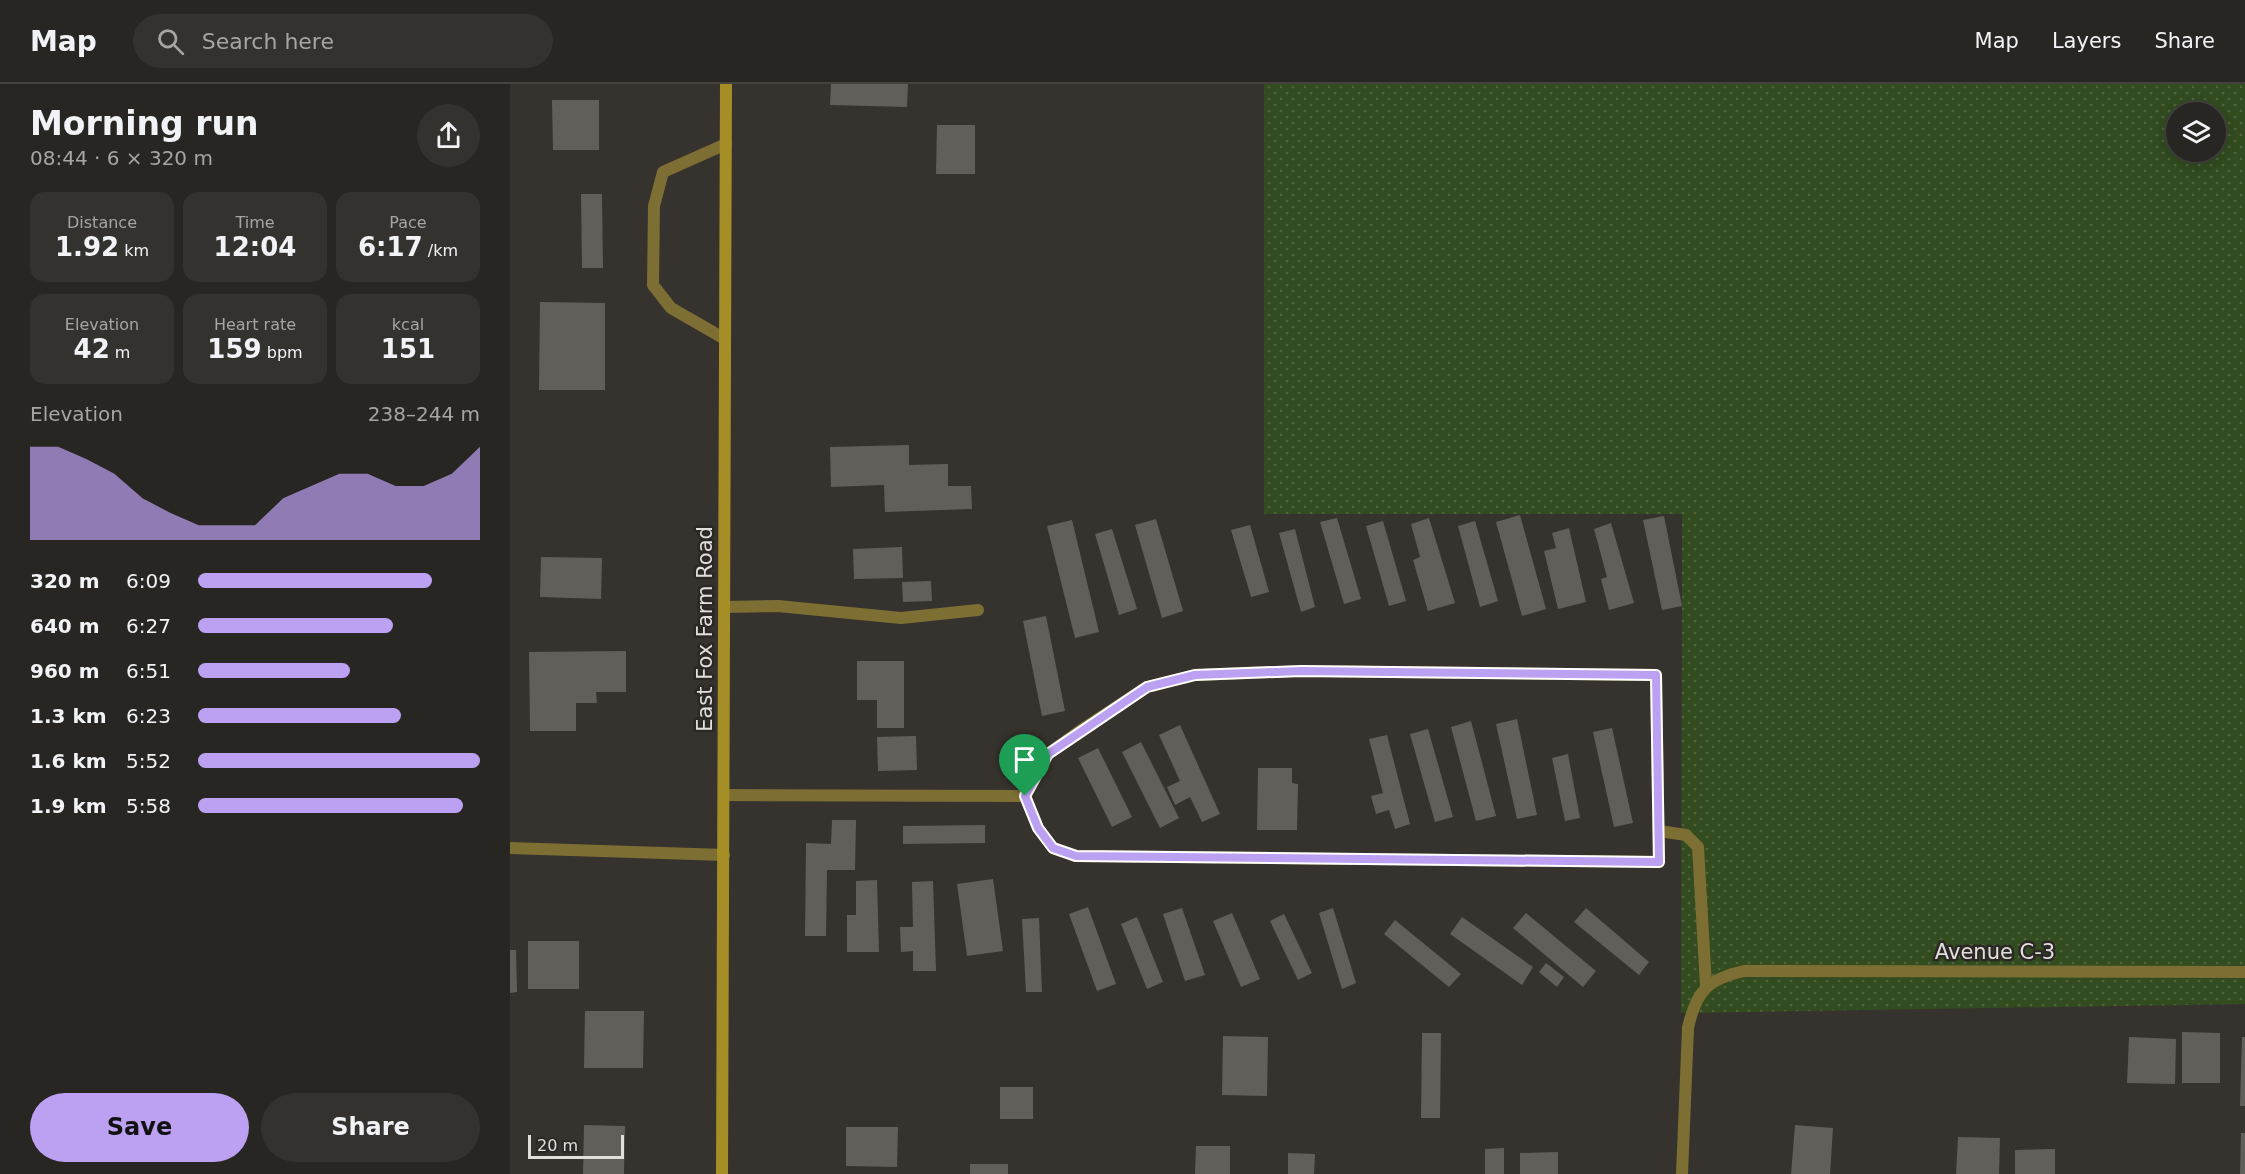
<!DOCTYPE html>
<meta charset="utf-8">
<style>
:root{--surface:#282622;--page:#34322f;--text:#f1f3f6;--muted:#a5a5a5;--line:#444340;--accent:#bca0f2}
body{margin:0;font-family:"DejaVu Sans",sans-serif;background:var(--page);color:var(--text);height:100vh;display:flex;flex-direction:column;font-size:22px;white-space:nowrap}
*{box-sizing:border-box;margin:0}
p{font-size:20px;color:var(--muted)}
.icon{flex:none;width:33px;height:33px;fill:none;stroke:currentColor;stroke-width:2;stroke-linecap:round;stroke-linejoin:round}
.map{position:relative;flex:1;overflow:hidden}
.drawer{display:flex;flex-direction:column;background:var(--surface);width:510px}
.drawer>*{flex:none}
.buttons{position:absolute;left:1656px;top:18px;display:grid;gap:12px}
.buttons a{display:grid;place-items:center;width:60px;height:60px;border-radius:50%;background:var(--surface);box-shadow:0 3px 15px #0003,0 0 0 2px var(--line);font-size:30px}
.scale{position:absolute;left:18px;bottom:15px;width:96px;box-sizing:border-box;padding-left:6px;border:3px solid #e1dedc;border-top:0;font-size:16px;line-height:21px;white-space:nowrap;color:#e1dedc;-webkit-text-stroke:4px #2b2825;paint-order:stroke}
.pin{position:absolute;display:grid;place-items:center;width:51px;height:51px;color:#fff;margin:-62px -26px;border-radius:50% 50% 50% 0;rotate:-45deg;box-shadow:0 0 6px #0007}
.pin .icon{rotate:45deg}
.round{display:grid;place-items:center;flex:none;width:63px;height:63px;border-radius:32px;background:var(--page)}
.head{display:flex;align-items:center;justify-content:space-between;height:102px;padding:0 30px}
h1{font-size:33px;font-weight:700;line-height:45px}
.figures{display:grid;grid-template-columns:repeat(3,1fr);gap:9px;height:102px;padding:6px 30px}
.figures div{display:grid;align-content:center;border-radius:15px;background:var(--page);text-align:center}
.figures b{font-size:26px;font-weight:700}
.figures small{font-size:16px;font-weight:400}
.figures p{font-size:16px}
.chart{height:168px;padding:12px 30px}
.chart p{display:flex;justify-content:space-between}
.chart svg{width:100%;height:108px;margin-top:6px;fill:var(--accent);opacity:.7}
.primary-button{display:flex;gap:12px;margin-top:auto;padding:12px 30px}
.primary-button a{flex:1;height:69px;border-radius:36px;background:var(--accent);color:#111;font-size:24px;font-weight:700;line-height:69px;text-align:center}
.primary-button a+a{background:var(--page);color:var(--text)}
ul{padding:0 30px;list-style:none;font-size:20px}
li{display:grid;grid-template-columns:96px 72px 1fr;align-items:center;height:45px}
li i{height:15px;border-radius:8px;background:var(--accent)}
header{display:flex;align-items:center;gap:36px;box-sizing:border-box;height:84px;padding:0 30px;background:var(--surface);border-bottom:2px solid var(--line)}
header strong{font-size:28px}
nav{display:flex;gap:33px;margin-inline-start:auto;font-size:21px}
.search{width:420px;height:54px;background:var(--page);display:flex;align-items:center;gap:15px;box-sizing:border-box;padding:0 21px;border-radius:33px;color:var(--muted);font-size:22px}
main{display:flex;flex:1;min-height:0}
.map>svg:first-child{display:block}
.grass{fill:url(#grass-dots);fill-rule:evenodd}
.building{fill:#625f5a}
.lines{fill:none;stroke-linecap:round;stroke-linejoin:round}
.lane{stroke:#7d6e34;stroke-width:12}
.street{stroke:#7d6e34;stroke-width:12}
.secondary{stroke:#a68e27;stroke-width:12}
.route-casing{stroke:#fff;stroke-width:12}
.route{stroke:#bca0f2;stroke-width:8}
.labels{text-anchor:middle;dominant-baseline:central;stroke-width:5;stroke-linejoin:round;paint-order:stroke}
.street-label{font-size:21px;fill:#e1dedc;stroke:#2b2825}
</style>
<header>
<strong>Map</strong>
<div class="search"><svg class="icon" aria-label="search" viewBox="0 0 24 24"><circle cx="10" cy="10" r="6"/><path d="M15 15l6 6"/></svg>Search here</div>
<nav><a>Map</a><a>Layers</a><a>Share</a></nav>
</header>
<main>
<section class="drawer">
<div class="head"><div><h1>Morning run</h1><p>08:44 · 6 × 320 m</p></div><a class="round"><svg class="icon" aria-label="share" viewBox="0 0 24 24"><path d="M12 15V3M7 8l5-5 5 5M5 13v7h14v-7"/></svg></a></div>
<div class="figures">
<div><p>Distance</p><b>1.92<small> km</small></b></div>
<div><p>Time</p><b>12:04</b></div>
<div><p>Pace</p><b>6:17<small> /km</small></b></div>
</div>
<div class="figures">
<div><p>Elevation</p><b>42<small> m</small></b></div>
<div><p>Heart rate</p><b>159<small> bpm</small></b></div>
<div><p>kcal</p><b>151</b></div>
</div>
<div class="chart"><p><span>Elevation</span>238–244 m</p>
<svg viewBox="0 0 160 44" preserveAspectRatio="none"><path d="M0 44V6L10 6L20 11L30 17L40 27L50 33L60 38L70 38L80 38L90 27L100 22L110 17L120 17L130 22L140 22L150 17L160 6V44z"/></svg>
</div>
<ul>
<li><b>320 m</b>6:09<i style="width:83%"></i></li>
<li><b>640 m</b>6:27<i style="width:69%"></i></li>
<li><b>960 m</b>6:51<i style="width:54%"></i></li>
<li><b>1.3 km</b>6:23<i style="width:72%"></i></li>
<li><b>1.6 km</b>5:52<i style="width:100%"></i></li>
<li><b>1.9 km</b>5:58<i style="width:94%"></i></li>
</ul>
<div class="primary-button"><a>Save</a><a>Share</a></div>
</section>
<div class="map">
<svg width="1735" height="1090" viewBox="0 0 1735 1090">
<defs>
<pattern id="grass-dots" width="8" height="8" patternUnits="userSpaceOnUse" patternTransform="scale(1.5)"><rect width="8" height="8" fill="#324b1f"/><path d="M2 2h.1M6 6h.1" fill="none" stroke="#4f643f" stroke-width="1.8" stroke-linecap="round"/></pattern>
</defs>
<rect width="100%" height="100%" fill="#36322e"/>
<path class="grass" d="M 754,0 L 1735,0 L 1735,920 L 1171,929 L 1172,430 L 754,430 ZM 1666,28 L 1706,28 L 1706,68 L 1666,68 Z"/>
<g class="building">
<path d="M 321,0 L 398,0 L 397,23 L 320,21 Z"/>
<path d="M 42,16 L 89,16 L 89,66 L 43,66 Z"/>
<path d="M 427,41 L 465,41 L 465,90 L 426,90 Z"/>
<path d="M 71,110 L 92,110 L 93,184 L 72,184 Z"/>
<path d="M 30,218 L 95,219 L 95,306 L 29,306 Z"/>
<path d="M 399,361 L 399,381 L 438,380 L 438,402 L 461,402 L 462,425 L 375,428 L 374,401 L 321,403 L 320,363 Z"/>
<path d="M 1010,431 L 1036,525 L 1012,532 L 986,438 Z"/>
<path d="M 1154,432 L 1172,522 L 1152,526 L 1133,436 Z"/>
<path d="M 827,434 L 851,515 L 834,520 L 810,438 Z"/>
<path d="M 919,434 L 945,519 L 918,527 L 903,476 L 910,473 L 901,440 Z"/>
<path d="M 646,435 L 673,527 L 652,534 L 625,441 Z"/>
<path d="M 562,436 L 589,548 L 565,554 L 537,442 Z"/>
<path d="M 873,437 L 896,517 L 879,522 L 856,442 Z"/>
<path d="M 965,437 L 988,517 L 970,523 L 948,442 Z"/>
<path d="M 1101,439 L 1124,519 L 1099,526 L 1091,495 L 1097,493 L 1084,445 Z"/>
<path d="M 740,441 L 759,508 L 741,513 L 721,446 Z"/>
<path d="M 1059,444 L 1076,518 L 1048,525 L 1034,467 L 1046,464 L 1042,449 Z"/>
<path d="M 602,445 L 627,525 L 609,531 L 585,450 Z"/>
<path d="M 785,445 L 805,523 L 791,528 L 769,449 Z"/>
<path d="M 392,463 L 393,494 L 344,495 L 343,465 Z"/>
<path d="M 31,473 L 92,474 L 91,515 L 30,513 Z"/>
<path d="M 421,497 L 422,517 L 393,518 L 392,498 Z"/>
<path d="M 536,532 L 555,627 L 532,632 L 513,537 Z"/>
<path d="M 116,567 L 116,608 L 86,608 L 87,619 L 66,619 L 66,647 L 20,647 L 19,568 Z"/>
<path d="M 347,577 L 394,577 L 394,644 L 367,644 L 367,616 L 347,616 Z"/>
<path d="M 1007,635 L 1027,731 L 1007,735 L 986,640 Z"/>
<path d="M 961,637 L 986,732 L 966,737 L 941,643 Z"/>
<path d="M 670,641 L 710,730 L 692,738 L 680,713 L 665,721 L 657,703 L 670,697 L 649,651 Z"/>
<path d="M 1102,644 L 1123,739 L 1104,743 L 1083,648 Z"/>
<path d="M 918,645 L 943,733 L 925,738 L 900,650 Z"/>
<path d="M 877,651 L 900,740 L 885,745 L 879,726 L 866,730 L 861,712 L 873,709 L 859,655 Z"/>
<path d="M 406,652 L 407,686 L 368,687 L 367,653 Z"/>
<path d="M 631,658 L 669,734 L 650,744 L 612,668 Z"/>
<path d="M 588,664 L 622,733 L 602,743 L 568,674 Z"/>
<path d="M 1058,670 L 1070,734 L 1055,737 L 1042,674 Z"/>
<path d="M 748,684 L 782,684 L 782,699 L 788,700 L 787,746 L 747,746 Z"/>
<path d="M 322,736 L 346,736 L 345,786 L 317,786 L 316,852 L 295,852 L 296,759 L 321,760 Z"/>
<path d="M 475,741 L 475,759 L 393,760 L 393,742 Z"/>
<path d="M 483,795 L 493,867 L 457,872 L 447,800 Z"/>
<path d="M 367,796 L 369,868 L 337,868 L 337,831 L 346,831 L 346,797 Z"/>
<path d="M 423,797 L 426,887 L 403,887 L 403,867 L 391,868 L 390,843 L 403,843 L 402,798 Z"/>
<path d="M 578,823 L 606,900 L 587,907 L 559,830 Z"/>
<path d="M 672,824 L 695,891 L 675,897 L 653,830 Z"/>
<path d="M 823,824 L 846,899 L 832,905 L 809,829 Z"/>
<path d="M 1076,824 L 1139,878 L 1129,891 L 1064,838 Z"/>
<path d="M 722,829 L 750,895 L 731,903 L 703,837 Z"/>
<path d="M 1016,829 L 1086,887 L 1073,903 L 1003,844 Z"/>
<path d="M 774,830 L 802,889 L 788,896 L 760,837 Z"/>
<path d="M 627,833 L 653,898 L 637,905 L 611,840 Z"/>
<path d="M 952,833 L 1023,883 L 1012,901 L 940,850 Z"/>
<path d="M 529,834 L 532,908 L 516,908 L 512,835 Z"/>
<path d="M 885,836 L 951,890 L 939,903 L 874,850 Z"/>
<rect x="18" y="857" width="51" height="48"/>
<path d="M 0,866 L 6,866 L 7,908 L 0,909 Z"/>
<path d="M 1036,879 L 1054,893 L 1047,903 L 1029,888 Z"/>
<path d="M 75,927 L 134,927 L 133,984 L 74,984 Z"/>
<path d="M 1672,948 L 1710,949 L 1710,999 L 1672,999 Z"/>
<path d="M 912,949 L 931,949 L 930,1034 L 911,1034 Z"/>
<path d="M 713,952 L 758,953 L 757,1012 L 712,1011 Z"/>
<path d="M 1619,953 L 1666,955 L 1665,1000 L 1617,999 Z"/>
<path d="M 1732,953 L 1735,953 L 1735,1022 L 1730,1022 Z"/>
<rect x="490" y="1003" width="33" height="32"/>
<path d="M 74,1041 L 115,1042 L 114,1090 L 73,1090 Z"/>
<path d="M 1285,1041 L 1323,1044 L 1320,1090 L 1281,1090 Z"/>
<path d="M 336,1043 L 388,1043 L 387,1083 L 336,1082 Z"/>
<path d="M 1731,1049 L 1735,1049 L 1735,1090 L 1730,1090 Z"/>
<path d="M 1448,1053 L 1490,1054 L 1489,1090 L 1446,1090 Z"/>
<path d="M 686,1062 L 720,1062 L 720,1090 L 685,1090 Z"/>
<path d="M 994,1064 L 994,1090 L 975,1090 L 975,1065 Z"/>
<path d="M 1545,1065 L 1545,1090 L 1505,1090 L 1505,1066 Z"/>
<path d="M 1048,1068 L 1048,1090 L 1010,1090 L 1010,1069 Z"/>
<path d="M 778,1069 L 805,1070 L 804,1090 L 778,1090 Z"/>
<rect x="460" y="1080" width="38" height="10"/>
</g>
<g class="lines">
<g class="lane">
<path d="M 215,255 L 161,224 L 143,201 L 144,122 L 153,88 L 216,60"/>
<path d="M 214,523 L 268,522 L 391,534 L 468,526"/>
<path d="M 1149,747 L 1176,751 L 1188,763 L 1196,902"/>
<path d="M 0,764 L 214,771"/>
</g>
<g class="street">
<path d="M 214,711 L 515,712 L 528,744 L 543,764 L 566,772 L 1149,778 L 1146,591 L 791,587 L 685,591 L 637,603 L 571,646 L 538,670 L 515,712"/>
<path d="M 1172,1090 L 1178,944 C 1186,907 1198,895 1234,887 L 1735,888"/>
</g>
<path class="secondary" d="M 212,1090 L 216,0"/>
</g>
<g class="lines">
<defs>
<path id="route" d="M 791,587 L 1146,591 L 1149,778 L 566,772 L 543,764 L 528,744 L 515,712 L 538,670 L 637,603 L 685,591 Z"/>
</defs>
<use href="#route" class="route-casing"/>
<use href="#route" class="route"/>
</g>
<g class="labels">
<g class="street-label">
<text transform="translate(195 545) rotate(-90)">East Fox Farm Road</text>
<text x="1485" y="868">Avenue C-3</text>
</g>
</g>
</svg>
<div class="buttons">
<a><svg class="icon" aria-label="layers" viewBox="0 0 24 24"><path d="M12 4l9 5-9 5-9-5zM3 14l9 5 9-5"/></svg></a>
</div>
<div class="scale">20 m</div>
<div class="pin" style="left:515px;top:712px;background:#1e9e55"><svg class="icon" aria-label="arrive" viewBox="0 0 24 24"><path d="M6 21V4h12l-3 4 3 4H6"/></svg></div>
</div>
</main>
